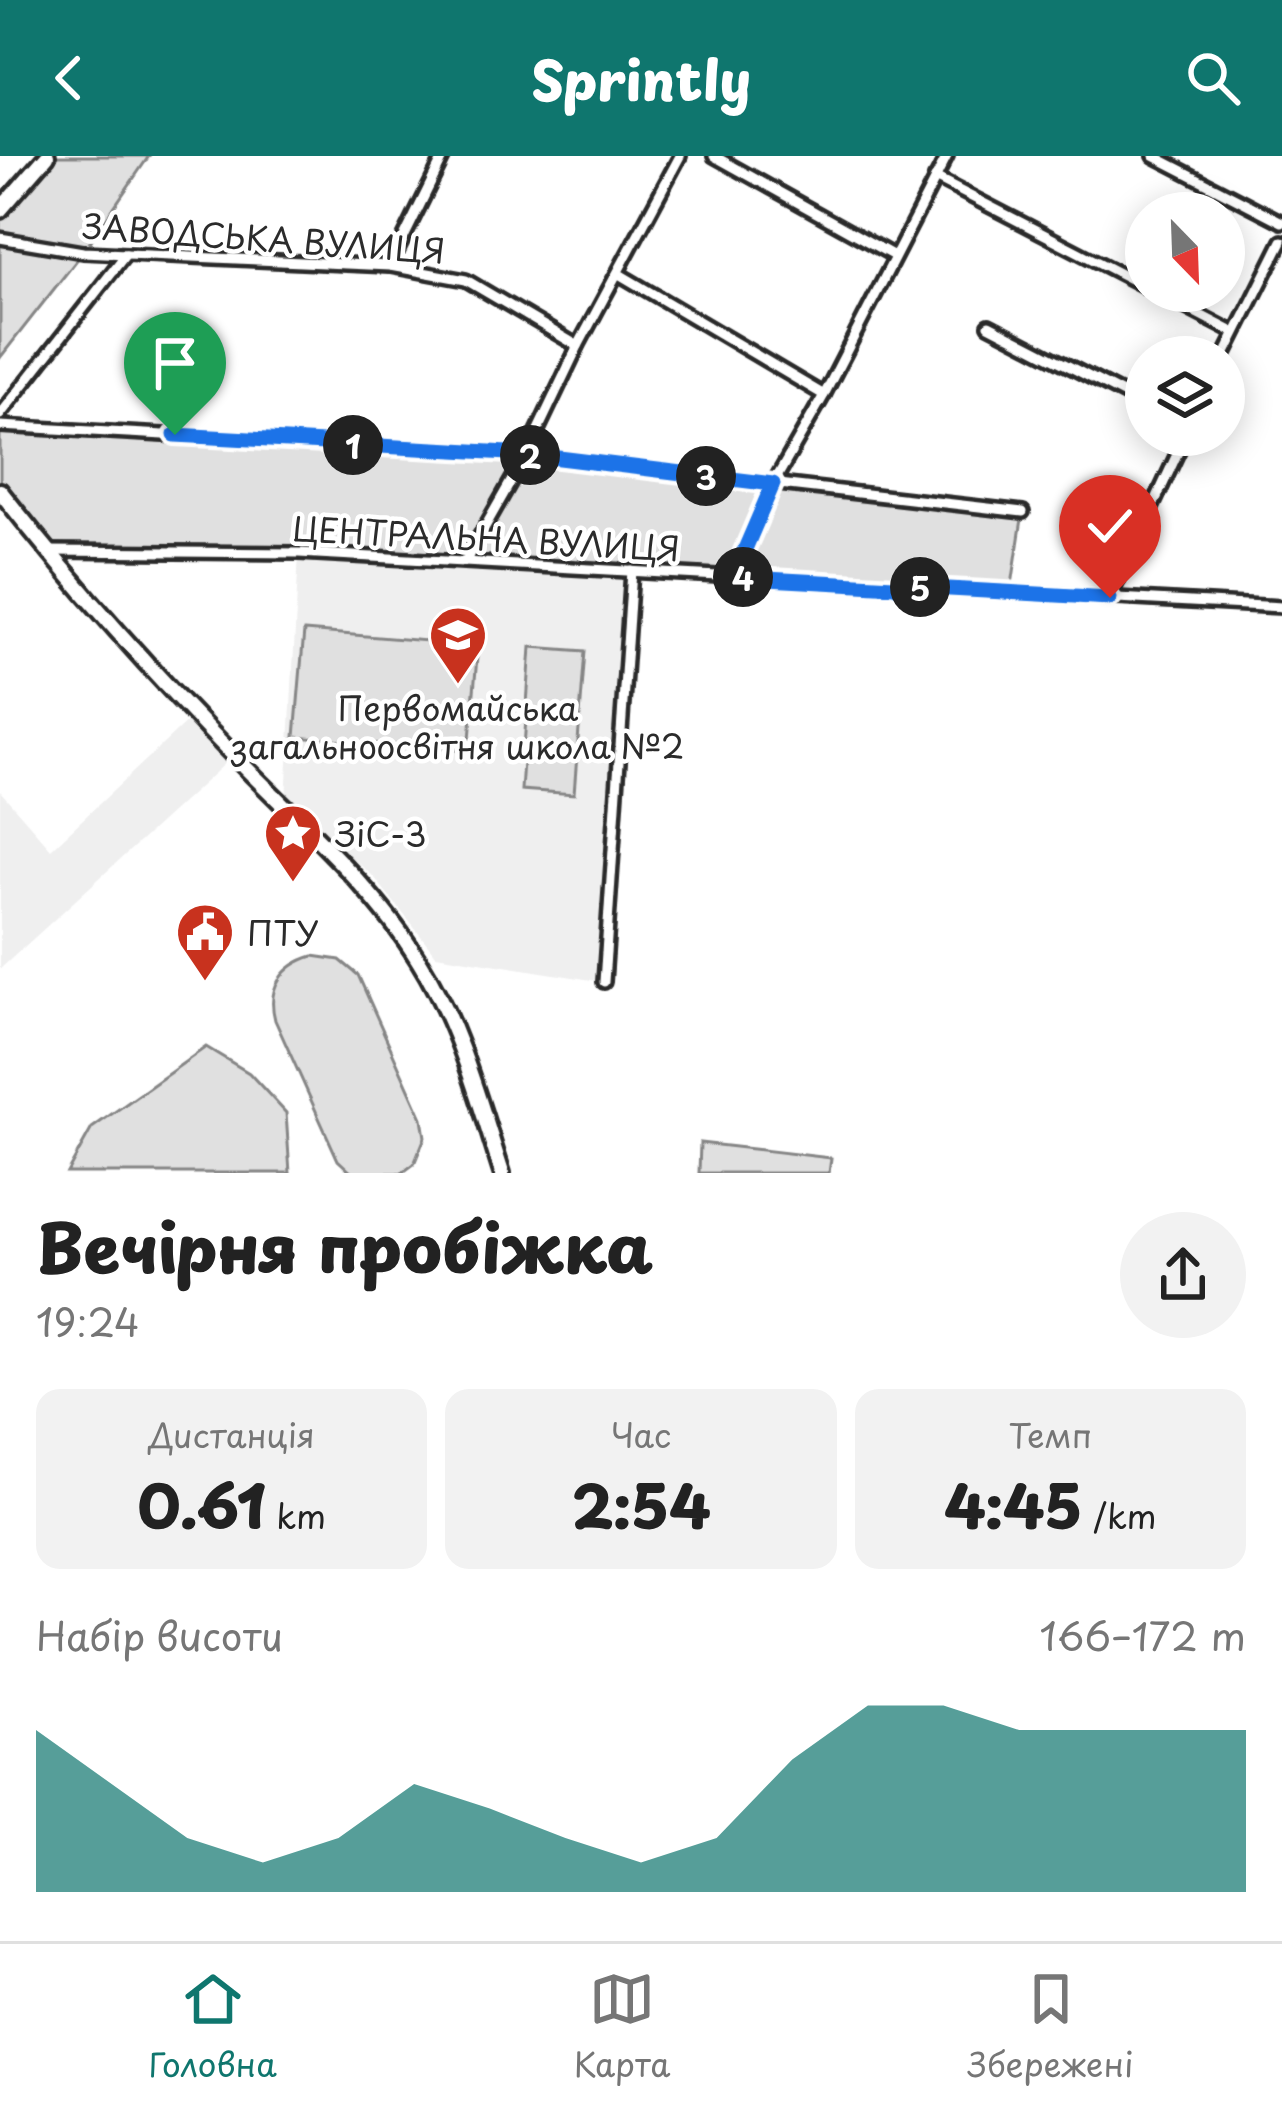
<!DOCTYPE html>
<html lang="uk">
<meta charset="utf-8">
<style>
:root{--surface:#fff;--page:#f2f2f2;--text:#222;--muted:#767676;--line:#e0e0e0;--accent:#0f766e}
body{margin:0;font-family:"Playpen Sans",sans-serif;background:var(--page);color:var(--text);height:100vh;display:flex;flex-direction:column;font-size:45px;white-space:nowrap}
*{box-sizing:border-box;margin:0}
p{font-size:39px;color:var(--muted)}
.icon{flex:none;width:66px;height:66px;fill:none;stroke:currentColor;stroke-width:2;stroke-linecap:round;stroke-linejoin:round}
.map{position:relative;height:1017px;overflow:hidden}
.sheet{display:flex;flex-direction:column;background:var(--surface);flex:1}
.sheet>*{flex:none}
.needle{width:78px;rotate:157deg}
.controls{position:absolute;left:1125px;top:36px;display:grid;gap:24px}
.controls a{display:grid;place-items:center;width:120px;height:120px;border-radius:50%;background:var(--surface);box-shadow:0 6px 30px #0003;font-size:60px}
.pin{position:absolute;display:grid;place-items:center;width:102px;height:102px;color:#fff;margin:-123px -51px;border-radius:50% 50% 50% 0;rotate:-45deg;box-shadow:0 0 12px #0007}
.pin .icon{rotate:45deg}
.km{position:absolute;width:60px;height:60px;margin:-30px;border-radius:50%;background:#222;color:#fff;font-size:33px;line-height:60px;text-align:center}
.round{display:grid;place-items:center;flex:none;width:126px;height:126px;border-radius:63px;background:var(--page)}
.head{display:flex;align-items:center;justify-content:space-between;height:204px;padding:0 36px}
h1{font-size:66px;font-weight:800;line-height:90px}
.stats{display:grid;grid-template-columns:repeat(3,1fr);gap:18px;height:204px;padding:12px 36px}
.stats div{display:grid;align-content:center;border-radius:24px;background:var(--page);text-align:center}
.stats b{font-size:60px;font-weight:800}
.stats small{font-size:33px;font-weight:400}
.stats p{font-size:33px}
.chart{height:336px;padding:24px 36px}
.chart p{display:flex;justify-content:space-between}
.chart svg{width:100%;height:216px;margin-top:12px;fill:var(--accent);opacity:.7}
header{display:flex;justify-content:space-between;align-items:center;height:156px;padding:0 36px;background:var(--accent);color:#fff;font-size:54px;font-weight:800}
.tabs{display:flex;justify-content:space-around;align-items:center;height:168px;border-top:3px solid var(--line);background:var(--surface);font-size:33px;color:var(--muted)}
.tabs a{display:grid;justify-items:center;gap:6px}
.tabs .active{color:var(--accent)}
.map>svg:first-child{display:block}
.built{fill:#efefef}
.green{fill:#e0e0e0;stroke:#868686;stroke-width:3}
.lines{fill:none;stroke-linecap:round;stroke-linejoin:round}
.street-casing{stroke:#2b2b2b;stroke-width:18}
.secondary-casing{stroke:#2b2b2b;stroke-width:22}
.street{stroke:#fff;stroke-width:9}
.secondary{stroke:#fff;stroke-width:14}
.route-casing{stroke:#fff;stroke-width:24}
.route{stroke:#1a73e8;stroke-width:15}
.labels{text-anchor:middle;dominant-baseline:central;stroke-width:9;stroke-linejoin:round;paint-order:stroke}
.street-label{font-size:33px;fill:#2b2b2b;stroke:#fff}
.poi-label{font-size:33px;fill:#2b2b2b;stroke:#fff;text-anchor:start}
</style>
<header><svg class="icon" aria-label="back" viewBox="0 0 24 24"><path d="M15 5l-7 7 7 7"/></svg>Sprintly<svg class="icon" aria-label="search" viewBox="0 0 24 24"><circle cx="10" cy="10" r="6"/><path d="M15 15l6 6"/></svg></header>
<div class="map">
<svg width="1282" height="1017" viewBox="0 0 1282 1017">
<rect width="100%" height="100%" fill="#fff"/>
<filter id="ink" filterUnits="userSpaceOnUse"><feTurbulence type="fractalNoise" baseFrequency=".00833" numOctaves="2"/><feDisplacementMap in="SourceGraphic" scale="24" xChannelSelector="R" yChannelSelector="G"/><feConvolveMatrix kernelMatrix="1 2 1 2 8 2 1 2 1" color-interpolation-filters="sRGB"/></filter>
<g filter="url(#ink)">
<g class="built">
<path d="M 299,397 L 632,415 L 604,826 L 436,799 L 374,721 L 286,645 Z"/>
<path d="M 192,561 L 229,604 L 0,813 L 0,635 L 51,693 Z"/>
</g>
<g class="green">
<path d="M 47,0 L 149,0 L 83,96 L 0,202 L 0,54 Z"/>
<path d="M 0,270 L 525,299 L 1023,356 L 1011,436 L 299,397 L 49,394 L 0,330 Z"/>
<path d="M 304,475 L 478,489 L 469,595 L 295,581 Z"/>
<path d="M 531,491 L 585,495 L 574,638 L 521,634 Z"/>
<path d="M 313,800 L 340,804 L 358,819 L 422,962 L 425,981 L 414,1008 L 402,1017 L 352,1017 L 338,1004 L 275,864 C 266,831 283,809 313,800 Z"/>
<path d="M 206,891 L 249,917 L 286,957 L 290,1017 L 67,1017 L 92,972 Z"/>
<path d="M 700,987 L 831,1002 L 829,1017 L 699,1017 Z"/>
</g>
<g class="lines">
<defs>
<g id="street">
<path d="M 714,0 L 894,100"/>
<path d="M 1154,0 L 1282,66"/>
<path d="M 935,22 L 1146,131"/>
<path d="M 0,82 L 83,96 L 390,110 L 466,124 L 578,190"/>
<path d="M 390,110 L 444,0"/>
<path d="M 619,118 L 824,239"/>
<path d="M 1154,135 L 1235,177"/>
<path d="M 989,169 L 1146,250"/>
<path d="M 1224,201 L 1282,85"/>
<path d="M 0,259 L 126,98"/>
<path d="M 0,270 L 526,299 L 1023,356"/>
<path d="M 47,395 L 299,397 L 1282,451"/>
<path d="M 465,406 L 526,299 L 578,190 L 680,0"/>
<path d="M 733,421 L 773,328 L 824,239 L 947,0"/>
<path d="M 1110,442 L 1186,279"/>
<path d="M 604,826 L 632,415"/>
</g>
<g id="secondary">
<path d="M 0,54 L 47,0"/>
<path d="M 0,335 C 74,429 158,523 242,608 C 304,671 373,730 419,805 C 459,869 479,945 502,1017"/>
</g>
</defs>
<use href="#street" class="street-casing"/>
<use href="#secondary" class="secondary-casing"/>
<use href="#street" class="street"/>
<use href="#secondary" class="secondary"/>
</g>
</g>
<g class="lines" filter="url(#ink)">
<defs>
<path id="route" d="M 175,279 L 526,298 L 773,328 L 733,421 L 1110,442"/>
</defs>
<use href="#route" class="route-casing"/>
<use href="#route" class="route"/>
</g>
<defs>
<symbol id="school-pin" viewBox="-11 -11 22 30"><path d="M0 17L-7.5 6A9.5 9.5 0 1 1 7.5 6Z" fill="#c8321e" stroke="#fff"/><path d="M0-5L7-2L0 1L-7-2ZM-4 1L0 2.5L4 1V4Q0 6-4 4Z" fill="#fff"/></symbol>
<symbol id="sight-pin" viewBox="-11 -11 22 30"><path d="M0 17L-7.5 6A9.5 9.5 0 1 1 7.5 6Z" fill="#c8321e" stroke="#fff"/><path d="M0-6L1.8-2.2L6-1.7L2.9 1.2L3.7 5.4L0 3.3L-3.7 5.4L-2.9 1.2L-6-1.7L-1.8-2.2Z" fill="#fff"/></symbol>
<symbol id="civic-pin" viewBox="-11 -11 22 30"><path d="M0 17L-7.5 6A9.5 9.5 0 1 1 7.5 6Z" fill="#c8321e" stroke="#fff"/><path d="M-.6-6.5H3V-4.5H.6V-3L4-1V1h2V6H-6V1h2V-1L-.6-3ZM-1.2 2.5V6h2.4V2.5Z" fill="#fff"/></symbol>
</defs>
<g fill-rule="evenodd">
<use href="#school-pin" x="425" y="446" width="66" height="90"/>
<use href="#sight-pin" x="260" y="644" width="66" height="90"/>
<use href="#civic-pin" x="172" y="743" width="66" height="90"/>
</g>
<g class="labels">
<g class="street-label">
<text transform="translate(264 81) rotate(4)">ЗАВОДСЬКА ВУЛИЦЯ</text>
<text transform="translate(486 381) rotate(3)">ЦЕНТРАЛЬНА ВУЛИЦЯ</text>
</g>
<g class="poi-label">
<text x="458" y="551" text-anchor="middle">Первомайська<tspan x="458" dy="38">загальноосвітня школа №2</tspan></text>
<text x="335" y="677">ЗіС-3</text>
<text x="247" y="776">ПТУ</text>
</g>
</g>
</svg>
<div class="controls">
<a><svg class="needle" viewBox="-14 -14 28 28"><path d="M0-13l5 13h-10z" fill="#e53935"/><path d="M0 13l5-13h-10z" fill="#767676"/></svg></a>
<a><svg class="icon" aria-label="layers" viewBox="0 0 24 24"><path d="M12 4l9 5-9 5-9-5zM3 14l9 5 9-5"/></svg></a>
</div>
<div class="pin" style="left:175px;top:279px;background:#1e9e55"><svg class="icon" aria-label="arrive" viewBox="0 0 24 24"><path d="M6 21V4h12l-3 4 3 4H6"/></svg></div>
<div class="pin" style="left:1110px;top:442px;background:#d93025"><svg class="icon" aria-label="check" viewBox="0 0 24 24"><path d="M5 12l5 5 9-10"/></svg></div>
<b class="km" style="left:353px;top:289px">1</b>
<b class="km" style="left:530px;top:299px">2</b>
<b class="km" style="left:706px;top:320px">3</b>
<b class="km" style="left:743px;top:421px">4</b>
<b class="km" style="left:920px;top:431px">5</b>
</div>
<section class="sheet">
<div class="head"><div><h1>Вечірня пробіжка</h1><p>19:24</p></div><a class="round"><svg class="icon" aria-label="share" viewBox="0 0 24 24"><path d="M12 15V3M7 8l5-5 5 5M5 13v7h14v-7"/></svg></a></div>
<div class="stats">
<div><p>Дистанція</p><b>0.61<small> km</small></b></div>
<div><p>Час</p><b>2:54</b></div>
<div><p>Темп</p><b>4:45<small> /km</small></b></div>
</div>
<div class="chart"><p><span>Набір висоти</span>166–172 m</p>
<svg viewBox="0 0 160 44" preserveAspectRatio="none"><path d="M0 44V11L10 22L20 33L30 38L40 33L50 22L60 27L70 33L80 38L90 33L100 17L110 6L120 6L130 11L140 11L150 11L160 11V44z"/></svg>
</div>
</section>
<nav class="tabs">
<a class="active"><svg class="icon" aria-label="home" viewBox="0 0 24 24"><path d="M3 11l9-7 9 7M6 9v11h12V9"/></svg>Головна</a>
<a><svg class="icon" aria-label="map" viewBox="0 0 24 24"><path d="M3 6l6-2 6 2 6-2v14l-6 2-6-2-6 2zM9 4v14M15 6v14"/></svg>Карта</a>
<a><svg class="icon" aria-label="saved" viewBox="0 0 24 24"><path d="M7 4h10v16l-5-4-5 4z"/></svg>Збережені</a>
</nav>
